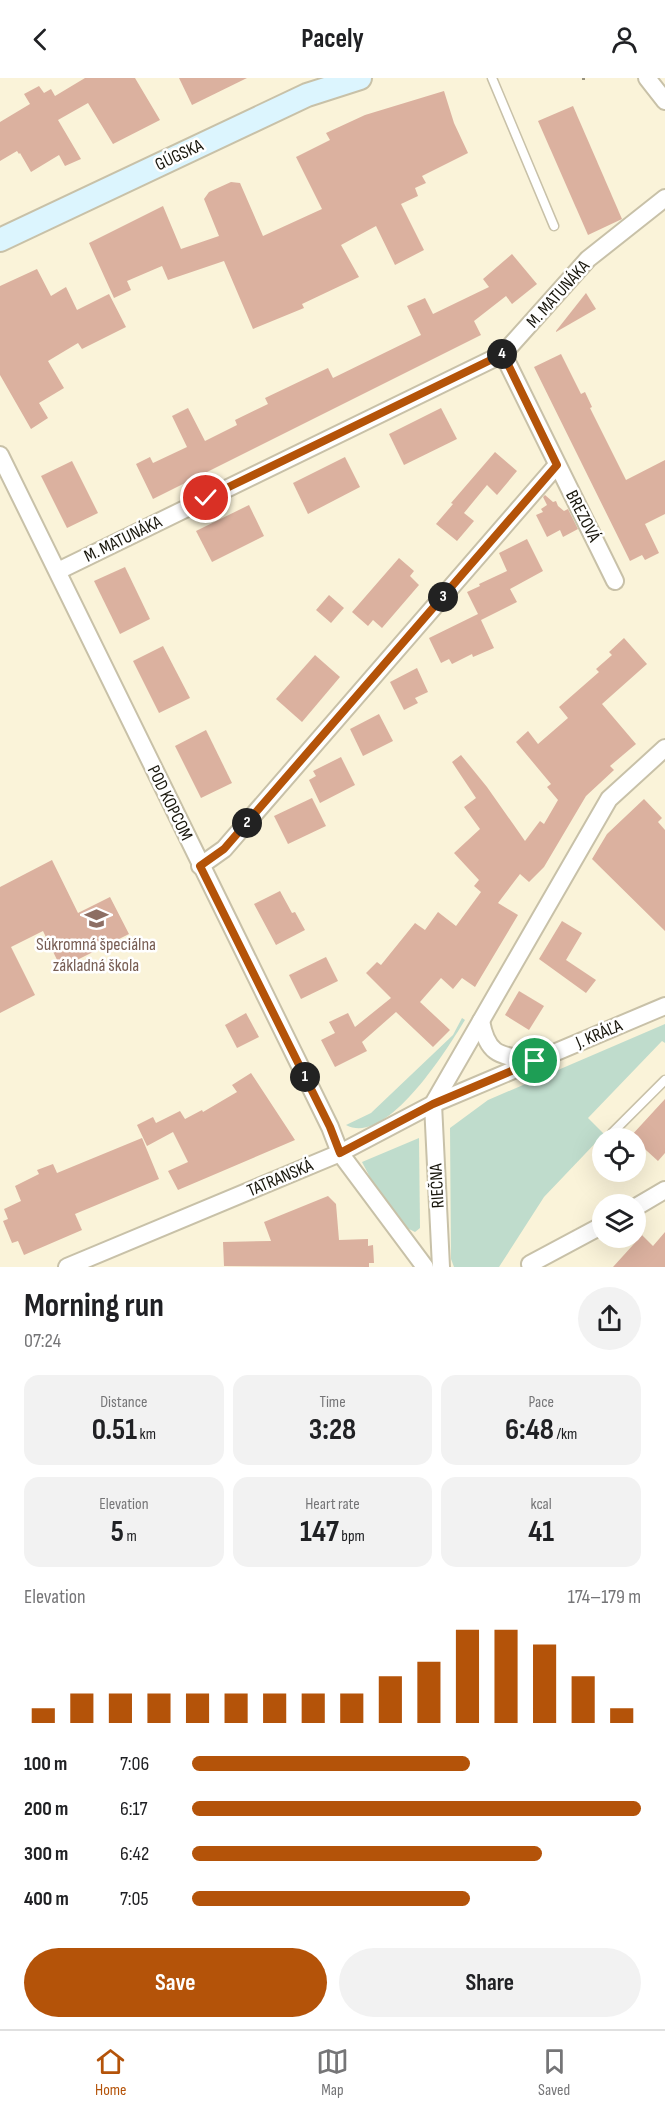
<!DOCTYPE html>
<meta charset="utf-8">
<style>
:root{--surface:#fff;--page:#f2f2f2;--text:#202124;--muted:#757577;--line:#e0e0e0;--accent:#b45309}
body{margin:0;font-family:"Sofia Sans Condensed",sans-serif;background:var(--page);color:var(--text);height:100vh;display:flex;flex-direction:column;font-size:22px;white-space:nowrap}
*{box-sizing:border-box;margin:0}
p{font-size:20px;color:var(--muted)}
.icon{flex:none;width:33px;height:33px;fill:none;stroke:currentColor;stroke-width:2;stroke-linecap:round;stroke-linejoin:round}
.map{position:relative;height:1189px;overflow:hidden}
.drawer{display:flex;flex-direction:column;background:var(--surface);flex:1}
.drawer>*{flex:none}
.buttons{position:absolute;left:592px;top:1050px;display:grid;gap:12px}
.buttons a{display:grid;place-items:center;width:54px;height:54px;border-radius:50%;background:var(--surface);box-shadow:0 6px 24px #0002;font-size:30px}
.pin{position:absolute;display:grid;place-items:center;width:51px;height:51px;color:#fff;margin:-26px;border:3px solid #fff;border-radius:50%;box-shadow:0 2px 6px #0007}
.km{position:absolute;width:30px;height:30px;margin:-15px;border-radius:50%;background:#222;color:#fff;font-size:16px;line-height:30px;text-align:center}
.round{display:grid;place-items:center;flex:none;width:63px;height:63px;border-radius:32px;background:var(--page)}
.headline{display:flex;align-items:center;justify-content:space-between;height:102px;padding:0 24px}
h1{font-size:33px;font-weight:700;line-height:45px}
.metrics{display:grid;grid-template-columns:repeat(3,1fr);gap:9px;height:102px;padding:6px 24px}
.metrics div{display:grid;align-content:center;border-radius:15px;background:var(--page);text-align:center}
.metrics b{font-size:30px;font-weight:700}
.metrics small{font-size:16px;font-weight:400}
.metrics p{font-size:16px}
.chart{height:168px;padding:12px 24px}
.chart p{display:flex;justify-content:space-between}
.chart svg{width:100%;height:108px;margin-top:6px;stroke:var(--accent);stroke-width:6}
.action{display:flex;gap:12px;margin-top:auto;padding:12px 24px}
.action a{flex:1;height:69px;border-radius:36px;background:var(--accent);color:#fff;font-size:24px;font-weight:700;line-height:69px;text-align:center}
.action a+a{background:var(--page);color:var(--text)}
ul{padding:0 24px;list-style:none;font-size:20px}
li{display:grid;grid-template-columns:96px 72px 1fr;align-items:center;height:45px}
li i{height:15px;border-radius:8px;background:var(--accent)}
header{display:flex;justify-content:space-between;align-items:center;height:78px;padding:0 24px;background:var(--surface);font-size:27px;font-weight:700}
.menu{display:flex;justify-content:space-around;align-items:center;height:84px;border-top:2px solid var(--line);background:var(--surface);font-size:16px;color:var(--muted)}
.menu a{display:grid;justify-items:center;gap:3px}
.menu .on{color:var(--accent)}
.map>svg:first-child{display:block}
.green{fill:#bfdccc}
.building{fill:#dbb19f}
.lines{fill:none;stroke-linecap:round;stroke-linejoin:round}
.service-casing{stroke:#c8c1a8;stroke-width:11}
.minor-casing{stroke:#c8c1a8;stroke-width:20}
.secondary-casing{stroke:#c8c1a8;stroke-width:26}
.path{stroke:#96917e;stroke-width:4;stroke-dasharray:3 4.5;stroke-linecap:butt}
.service{stroke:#fff;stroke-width:8}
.minor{stroke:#fff;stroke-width:16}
.secondary{stroke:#dcf5fe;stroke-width:22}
.route-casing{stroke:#fff;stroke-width:12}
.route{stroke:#b45309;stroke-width:8}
.labels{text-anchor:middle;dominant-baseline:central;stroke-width:5;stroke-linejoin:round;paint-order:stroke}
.street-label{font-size:18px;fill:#18160c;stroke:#fff}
.education-label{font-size:18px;fill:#785e54;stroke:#fff}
</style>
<header><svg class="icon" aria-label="back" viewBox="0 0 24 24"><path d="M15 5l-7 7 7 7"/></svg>Pacely<svg class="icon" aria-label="person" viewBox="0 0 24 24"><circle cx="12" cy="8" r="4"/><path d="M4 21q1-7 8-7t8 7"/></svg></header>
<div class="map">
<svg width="665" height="1189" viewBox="0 0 665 1189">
<rect width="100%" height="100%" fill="#faf3d9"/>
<g class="green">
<path d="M 462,940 L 465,942 C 447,971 387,1069 346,1047 L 371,1035 L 453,957 Z"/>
<path d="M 665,946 L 665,965 L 662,963 L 588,1040 L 604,1056 L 544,1119 L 499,1189 L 454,1189 L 451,1181 L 450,1050 L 488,1022 Z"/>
<path d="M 419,1060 L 420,1150 L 415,1154 L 407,1150 L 372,1103 L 362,1084 Z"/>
</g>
<g class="building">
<path d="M 85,0 L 135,0 L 160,42 L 113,66 L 88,25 L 58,42 L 81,81 L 65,88 L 59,77 L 31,94 L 20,75 L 19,76 L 17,73 L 0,83 L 0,44 L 30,26 L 24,16 L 39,8 L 44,15 L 51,11 L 55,18 Z"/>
<path d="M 179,0 L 247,0 L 192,27 Z"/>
<path d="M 444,13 L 454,45 L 468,75 L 422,98 L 426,105 L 415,110 L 418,118 L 401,126 L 424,172 L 395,187 L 376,148 L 341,167 L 359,199 L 302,226 L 304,230 L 253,251 L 224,183 L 168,202 L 162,188 L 127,203 L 131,212 L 114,220 L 89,165 L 163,128 L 181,171 L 219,158 L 204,121 L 209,114 L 231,104 L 240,105 L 263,158 L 322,131 L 296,79 L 330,62 L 326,55 L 365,37 Z"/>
<path d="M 573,28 L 622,141 L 588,157 L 538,43 Z"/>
<path d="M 512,176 L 537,206 L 512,226 L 506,218 L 474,243 L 481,257 L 153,421 L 136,386 L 150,379 L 153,385 L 187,369 L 172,338 L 188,330 L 205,363 L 237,347 L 235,342 L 268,326 L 265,320 L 328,290 L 333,300 L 421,257 L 407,228 L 425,220 L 433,236 L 489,209 L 483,201 Z"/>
<path d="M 37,191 L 51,218 L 66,209 L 77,232 L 109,216 L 126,249 L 82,271 L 78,265 L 48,283 L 64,310 L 39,325 L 48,340 L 31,351 L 0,297 L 0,208 Z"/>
<path d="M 586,215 L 596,231 L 556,254 L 556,253 Z"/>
<path d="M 561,276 L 581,316 L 585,314 L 592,329 L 590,330 L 626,402 L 665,382 L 665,436 L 645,446 L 659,475 L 645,482 L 642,477 L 630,483 L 534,289 Z"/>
<path d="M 441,330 L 457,361 L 404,387 L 389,356 Z"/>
<path d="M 495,374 L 517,393 L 497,417 L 487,407 L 464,435 L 474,443 L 457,463 L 436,446 L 453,426 L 451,425 Z"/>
<path d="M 345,379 L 360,409 L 308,436 L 293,405 Z"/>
<path d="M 72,383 L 98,435 L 67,450 L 41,398 Z"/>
<path d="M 545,417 L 553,424 L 556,423 L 558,428 L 564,433 L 568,431 L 578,451 L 563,459 L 560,452 L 547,459 L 536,437 L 543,434 L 541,431 L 547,427 L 543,419 Z"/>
<path d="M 249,427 L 264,458 L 212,484 L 196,453 Z"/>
<path d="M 527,461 L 543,493 L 510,511 L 517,524 L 481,542 L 494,570 L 473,579 L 472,576 L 452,586 L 449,581 L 441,585 L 429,560 L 478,536 L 467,514 L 480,508 L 479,506 L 507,493 L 499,475 Z"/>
<path d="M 399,480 L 414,493 L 410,498 L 419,507 L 382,550 L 373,542 L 368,548 L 352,534 Z"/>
<path d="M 125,489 L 150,541 L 120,556 L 94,503 Z"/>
<path d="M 329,517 L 344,530 L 331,545 L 316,532 Z"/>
<path d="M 624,560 L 647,586 L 602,626 L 636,666 L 610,688 L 614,692 L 586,718 L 544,789 L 529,804 L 520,796 L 498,825 L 518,837 L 475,909 L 462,900 L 453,911 L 441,900 L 420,924 L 450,952 L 433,969 L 396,934 L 362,964 L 367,973 L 335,989 L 321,962 L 335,955 L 329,944 L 348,935 L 355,949 L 391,920 L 366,895 L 377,884 L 381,887 L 415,845 L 425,852 L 438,834 L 456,848 L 481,814 L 474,808 L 479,802 L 454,775 L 480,751 L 464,729 L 476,720 L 452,684 L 461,677 L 487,709 L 525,763 L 540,743 L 544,746 L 558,722 L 547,709 L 551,706 L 516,664 L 528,653 L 538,666 L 568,640 L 559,629 L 599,594 L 596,591 L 612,577 L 609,574 Z"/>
<path d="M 163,568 L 190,620 L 159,635 L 133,583 Z"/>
<path d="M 315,577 L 340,599 L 302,644 L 276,621 Z"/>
<path d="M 417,590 L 428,614 L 415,620 L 418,625 L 404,632 L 390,604 Z"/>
<path d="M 379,636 L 393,663 L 363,678 L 350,651 Z"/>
<path d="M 206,652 L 232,705 L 201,720 L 175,668 Z"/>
<path d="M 341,679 L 355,707 L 320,725 L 309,702 L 316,698 L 313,693 Z"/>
<path d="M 312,720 L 326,748 L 288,766 L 274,738 Z"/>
<path d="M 644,721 L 662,740 L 658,744 L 665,752 L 665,853 L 592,781 L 607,756 Z"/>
<path d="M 52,782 L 78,835 L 110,819 L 129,856 L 61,890 L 43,853 L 11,869 L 35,917 L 0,935 L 0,809 Z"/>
<path d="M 280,813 L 292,835 L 295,834 L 305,852 L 276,867 L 254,826 Z"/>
<path d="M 562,843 L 582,855 L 566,882 L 596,902 L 586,915 L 539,881 Z"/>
<path d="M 326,879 L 338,903 L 301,921 L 289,897 Z"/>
<path d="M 519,913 L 544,928 L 529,952 L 505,937 Z"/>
<path d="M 246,935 L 259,959 L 237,970 L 225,947 Z"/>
<path d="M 251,995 L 295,1062 L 178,1112 L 168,1093 L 188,1084 L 173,1054 L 147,1068 L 137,1047 L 153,1039 L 156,1045 L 180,1033 L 185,1041 L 202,1032 L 203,1034 L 237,1014 L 232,1007 Z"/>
<path d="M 665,1021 L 665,1075 L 658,1083 L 636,1063 L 636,1060 L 631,1058 Z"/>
<path d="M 142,1060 L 159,1101 L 75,1136 L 82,1152 L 24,1177 L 18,1163 L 12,1165 L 3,1143 L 8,1141 L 4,1131 L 21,1123 L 15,1108 L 39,1096 L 37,1092 L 53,1086 L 57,1095 Z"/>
<path d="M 328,1118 L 336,1126 L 339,1162 L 368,1161 L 368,1168 L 373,1167 L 374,1185 L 369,1185 L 369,1189 L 224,1188 L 223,1164 L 271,1163 L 264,1144 Z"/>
<path d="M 665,1154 L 665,1189 L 613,1189 L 642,1157 L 653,1168 Z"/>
</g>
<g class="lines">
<defs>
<g id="service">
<path d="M 492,0 L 554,148"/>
<path d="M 612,1055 L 665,1002"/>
</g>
<g id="minor">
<path d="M 647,0 L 665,23"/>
<path d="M 503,276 L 615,503"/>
<path d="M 0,377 L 330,1049 L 340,1075 L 425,1189"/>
<path d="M 58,493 L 503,276 L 588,181 L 665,120"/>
<path d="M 200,788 L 224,771 L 557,387"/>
<path d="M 481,943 C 488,980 502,977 535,983"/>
<path d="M 433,1026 L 609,721 L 665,670"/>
<path d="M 433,1026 L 441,1189"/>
<path d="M 636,1129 L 665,1112"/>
<path d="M 530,1186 L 603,1147"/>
<path d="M 67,1189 L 340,1075 L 433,1026 L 665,928"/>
</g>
<path id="secondary" d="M 0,162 L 307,17 L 360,0"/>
</defs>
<use href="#service" class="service-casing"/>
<use href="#minor" class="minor-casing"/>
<use href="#secondary" class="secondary-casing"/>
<path class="path" d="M 582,0 L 589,0"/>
<use href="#service" class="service"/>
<use href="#minor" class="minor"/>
<use href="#secondary" class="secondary"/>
</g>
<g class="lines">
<defs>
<path id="route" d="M 206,420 L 503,276 L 557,387 L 224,771 L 200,788 L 330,1049 L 340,1075 L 433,1026 L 535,983"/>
</defs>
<use href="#route" class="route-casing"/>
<use href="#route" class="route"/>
</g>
<defs>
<symbol id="school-bare" viewBox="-9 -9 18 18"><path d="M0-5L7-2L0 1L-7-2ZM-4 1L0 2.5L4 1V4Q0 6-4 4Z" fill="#8d6e63" stroke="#fff" stroke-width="2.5" paint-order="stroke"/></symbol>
</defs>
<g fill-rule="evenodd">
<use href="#school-bare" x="80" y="824" width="33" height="33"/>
</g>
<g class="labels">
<g class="street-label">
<text transform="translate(179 77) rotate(-25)">GÚGSKA</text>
<text transform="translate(558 216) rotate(-48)">M. MATUNÁKA</text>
<text transform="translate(583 438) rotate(63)">BREZOVÁ</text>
<text transform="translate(123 461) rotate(-26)">M. MATUNÁKA</text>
<text transform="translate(170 725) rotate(64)">POD KOPCOM</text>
<text transform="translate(599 956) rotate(-23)">J. KRÁĽA</text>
<text transform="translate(280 1100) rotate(-23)">TATRANSKÁ</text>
<text transform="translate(437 1108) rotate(-93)">RIEČNA</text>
</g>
<g class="education-label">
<text x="96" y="866">Súkromná špeciálna<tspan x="96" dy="21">základná škola</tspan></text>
</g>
</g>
</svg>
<div class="buttons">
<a><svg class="icon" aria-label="locate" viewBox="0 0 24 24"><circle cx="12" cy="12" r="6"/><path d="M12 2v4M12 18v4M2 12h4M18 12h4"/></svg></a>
<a><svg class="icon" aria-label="layers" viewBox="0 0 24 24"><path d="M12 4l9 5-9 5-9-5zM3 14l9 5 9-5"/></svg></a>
</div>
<div class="pin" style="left:535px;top:983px;background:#1e9e55"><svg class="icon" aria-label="arrive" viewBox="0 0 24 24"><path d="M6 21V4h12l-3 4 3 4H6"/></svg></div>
<div class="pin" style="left:206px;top:420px;background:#d93025"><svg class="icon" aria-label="check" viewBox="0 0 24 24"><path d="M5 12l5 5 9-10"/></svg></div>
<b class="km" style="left:305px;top:999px">1</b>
<b class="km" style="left:247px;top:745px">2</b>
<b class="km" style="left:443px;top:519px">3</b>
<b class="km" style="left:502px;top:276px">4</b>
</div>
<section class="drawer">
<div class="headline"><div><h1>Morning run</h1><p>07:24</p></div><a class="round"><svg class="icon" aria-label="share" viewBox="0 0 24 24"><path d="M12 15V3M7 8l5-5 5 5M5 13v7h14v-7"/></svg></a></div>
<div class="metrics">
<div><p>Distance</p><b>0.51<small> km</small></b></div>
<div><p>Time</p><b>3:28</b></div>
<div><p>Pace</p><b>6:48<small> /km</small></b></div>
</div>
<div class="metrics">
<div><p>Elevation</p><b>5<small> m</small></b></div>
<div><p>Heart rate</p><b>147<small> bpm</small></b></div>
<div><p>kcal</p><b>41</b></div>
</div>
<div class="chart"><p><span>Elevation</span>174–179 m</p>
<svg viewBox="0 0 160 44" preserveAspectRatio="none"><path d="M5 44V38M15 44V32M25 44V32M35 44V32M45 44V32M55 44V32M65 44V32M75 44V32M85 44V32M95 44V25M105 44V19M115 44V6M125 44V6M135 44V12M145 44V25M155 44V38"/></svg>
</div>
<ul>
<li><b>100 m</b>7:06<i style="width:62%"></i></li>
<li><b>200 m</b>6:17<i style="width:100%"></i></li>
<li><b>300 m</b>6:42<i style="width:78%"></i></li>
<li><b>400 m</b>7:05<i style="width:62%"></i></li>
</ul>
<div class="action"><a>Save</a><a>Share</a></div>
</section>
<nav class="menu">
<a class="on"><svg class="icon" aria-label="home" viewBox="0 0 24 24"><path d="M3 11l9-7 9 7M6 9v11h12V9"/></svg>Home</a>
<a><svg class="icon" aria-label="map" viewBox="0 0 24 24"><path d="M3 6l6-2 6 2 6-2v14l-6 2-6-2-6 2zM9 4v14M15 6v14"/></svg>Map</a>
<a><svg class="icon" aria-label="saved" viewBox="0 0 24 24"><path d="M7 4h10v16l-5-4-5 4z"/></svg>Saved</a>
</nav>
